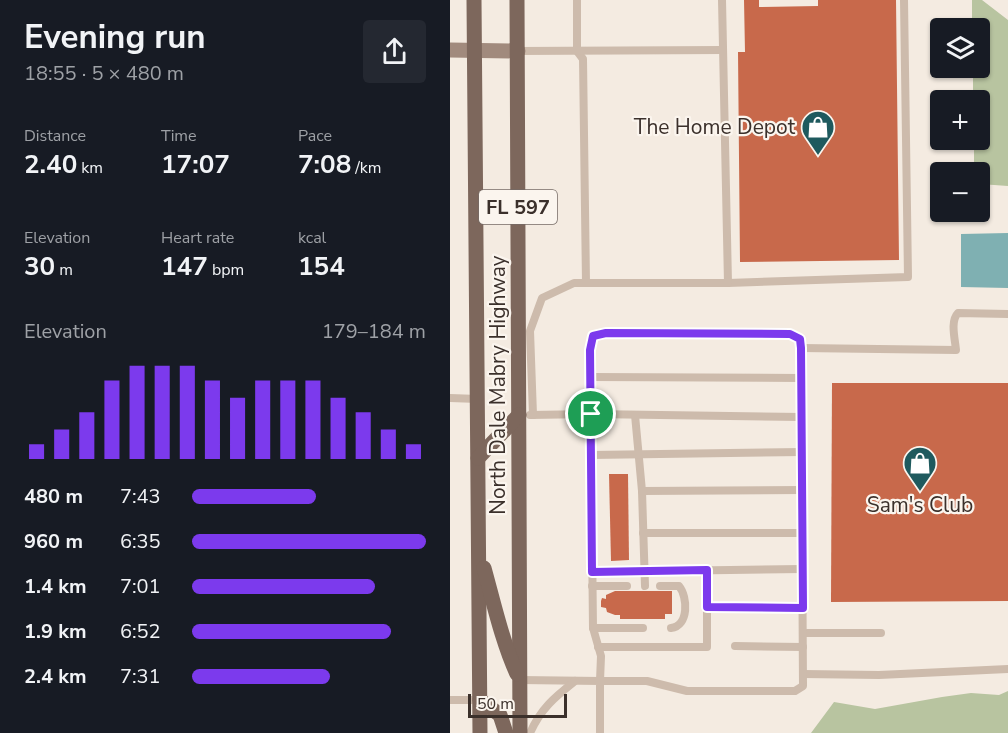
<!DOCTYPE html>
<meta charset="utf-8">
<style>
:root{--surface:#171b24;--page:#242831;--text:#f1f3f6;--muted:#9ea1a6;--accent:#7c3aed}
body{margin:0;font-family:"Nunito Sans",sans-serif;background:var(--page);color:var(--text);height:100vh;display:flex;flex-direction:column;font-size:22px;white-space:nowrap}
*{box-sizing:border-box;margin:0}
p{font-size:20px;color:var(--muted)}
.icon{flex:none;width:33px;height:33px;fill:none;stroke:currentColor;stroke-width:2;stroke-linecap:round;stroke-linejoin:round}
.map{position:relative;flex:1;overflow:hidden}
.details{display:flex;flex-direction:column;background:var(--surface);width:450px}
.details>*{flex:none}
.tools{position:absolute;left:480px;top:18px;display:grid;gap:12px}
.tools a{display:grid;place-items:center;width:60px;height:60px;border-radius:6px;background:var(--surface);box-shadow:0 2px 4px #0004;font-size:30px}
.scale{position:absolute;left:18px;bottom:15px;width:99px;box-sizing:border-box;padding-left:6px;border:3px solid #3b302b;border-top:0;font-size:16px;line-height:21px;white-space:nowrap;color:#3b302b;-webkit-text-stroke:4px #fbf5ee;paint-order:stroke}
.pin{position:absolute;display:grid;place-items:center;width:51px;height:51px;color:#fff;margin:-26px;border:3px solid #fff;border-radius:50%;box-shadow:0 2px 6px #0007}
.round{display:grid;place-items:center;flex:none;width:63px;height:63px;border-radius:6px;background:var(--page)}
.headline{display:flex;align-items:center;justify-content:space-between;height:102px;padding:0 24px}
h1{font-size:33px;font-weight:700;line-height:45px}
.stats{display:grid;grid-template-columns:repeat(3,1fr);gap:9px;height:102px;padding:6px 24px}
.stats div{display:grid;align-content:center}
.stats b{font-size:26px;font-weight:700}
.stats small{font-size:16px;font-weight:400}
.stats p{font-size:16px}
.chart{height:168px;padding:12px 24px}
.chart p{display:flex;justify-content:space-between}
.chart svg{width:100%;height:108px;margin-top:6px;stroke:var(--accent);stroke-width:6}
ul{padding:0 24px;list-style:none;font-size:20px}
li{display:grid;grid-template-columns:96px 72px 1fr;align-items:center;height:45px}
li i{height:15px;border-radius:8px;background:var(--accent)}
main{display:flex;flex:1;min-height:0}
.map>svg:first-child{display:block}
.green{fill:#b8c4a0}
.water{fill:#7fb0b2}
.building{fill:#c8694b}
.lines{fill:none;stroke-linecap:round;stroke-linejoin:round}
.lane{stroke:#cdbbac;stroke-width:8}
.secondary{stroke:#a18a7d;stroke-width:15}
.primary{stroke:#7d675c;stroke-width:15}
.route-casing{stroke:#fff;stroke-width:12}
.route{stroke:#7c3aed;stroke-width:8}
.labels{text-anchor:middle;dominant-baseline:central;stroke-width:4.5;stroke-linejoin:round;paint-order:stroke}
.shield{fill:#fbf5ee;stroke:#756b66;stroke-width:1.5}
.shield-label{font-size:20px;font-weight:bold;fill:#3b302b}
.poi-label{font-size:21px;fill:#3b302b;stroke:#fbf5ee;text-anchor:end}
.street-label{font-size:21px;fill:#3b302b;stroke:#fbf5ee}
</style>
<main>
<section class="details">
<div class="headline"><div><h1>Evening run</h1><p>18:55 · 5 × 480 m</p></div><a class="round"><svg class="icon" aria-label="share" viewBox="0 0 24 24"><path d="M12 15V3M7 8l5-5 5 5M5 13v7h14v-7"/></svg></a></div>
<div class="stats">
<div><p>Distance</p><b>2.40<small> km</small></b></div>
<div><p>Time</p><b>17:07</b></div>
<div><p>Pace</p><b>7:08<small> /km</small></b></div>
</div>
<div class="stats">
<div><p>Elevation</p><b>30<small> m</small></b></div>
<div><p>Heart rate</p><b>147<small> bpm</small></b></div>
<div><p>kcal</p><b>154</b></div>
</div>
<div class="chart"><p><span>Elevation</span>179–184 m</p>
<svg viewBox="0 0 160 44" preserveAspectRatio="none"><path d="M5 44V38M15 44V32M25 44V25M35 44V12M45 44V6M55 44V6M65 44V6M75 44V12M85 44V19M95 44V12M105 44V12M115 44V12M125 44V19M135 44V25M145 44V32M155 44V38"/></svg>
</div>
<ul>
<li><b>480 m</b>7:43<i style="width:53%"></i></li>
<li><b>960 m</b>6:35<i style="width:100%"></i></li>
<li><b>1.4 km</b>7:01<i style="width:78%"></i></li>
<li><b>1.9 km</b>6:52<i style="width:85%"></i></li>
<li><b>2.4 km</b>7:31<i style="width:59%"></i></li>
</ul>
</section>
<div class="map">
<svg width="558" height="733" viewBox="0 0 558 733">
<rect width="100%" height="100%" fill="#f4ebe1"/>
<g class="green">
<path d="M 522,0 L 532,0 L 558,20 L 558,186 L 530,184 L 530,172 L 524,172 L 524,140 L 530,140 L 530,100 L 523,100 L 523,68 L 530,68 L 530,28 L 522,28 Z"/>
<path d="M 558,691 L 558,733 L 361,733 L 384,702 L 425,709 L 492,697 L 521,693 L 549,695 Z"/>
</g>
<path class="water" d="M 558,233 L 558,288 L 511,287 L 511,234 Z"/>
<g class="building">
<path d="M 294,0 L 309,0 L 309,7 L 368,6 L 368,0 L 446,0 L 449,260 L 290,262 L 288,52 L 295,52 Z"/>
<path d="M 382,383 L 558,383 L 558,601 L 381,602 Z"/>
<path d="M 159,474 L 178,474 L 179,560 L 161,561 Z"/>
<path d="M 165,591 L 222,591 L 222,614 L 215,614 L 215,619 L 170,619 L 170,615 L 165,615 L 157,612 L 156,608 L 151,607 L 151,601 L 152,598 L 156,599 L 156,595 Z"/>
</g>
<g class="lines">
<g class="lane">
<path d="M 127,0 L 127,51 L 133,59 L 136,283"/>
<path d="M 68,51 L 273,50"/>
<path d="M 278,283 L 458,277 L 454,0"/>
<path d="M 351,348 L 506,350 C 505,339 500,321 508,313 L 558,314"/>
<path d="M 141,377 L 352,378"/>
<path d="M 0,398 L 28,399"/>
<path d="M 80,415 L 141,414 L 352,417"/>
<path d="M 83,415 L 80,331 L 92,298 L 124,283 L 278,283 L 272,0"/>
<path d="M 185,415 L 192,491 L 195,586"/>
<path d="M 141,455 L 352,452"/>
<path d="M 192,491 L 352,490"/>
<path d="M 193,533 L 352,533"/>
<path d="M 143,572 L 352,569"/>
<path d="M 142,586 L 177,586"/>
<path d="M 210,586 L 229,586 C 238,597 239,626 221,628"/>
<path d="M 257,607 L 353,608"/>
<path d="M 143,628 L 193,628"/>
<path d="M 353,633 L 431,633"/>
<path d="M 285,646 L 353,647"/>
<path d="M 148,647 L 257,647 L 257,570"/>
<path d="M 353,674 L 429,675 L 558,669"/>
<path d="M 70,680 L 150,681 L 151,656 L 143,628 L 140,350 L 143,337 L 155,333 L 340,334 L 350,339 L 351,348 L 353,686 L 345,691 L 237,691 L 197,681 L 150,681 L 150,733"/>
<path d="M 0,700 L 30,700"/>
<path d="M 80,733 C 91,708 105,697 125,681"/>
</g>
<path class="secondary" d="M 0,50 L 68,51"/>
<g class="primary">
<path d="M 24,0 L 30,733"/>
<path d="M 67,0 L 70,733"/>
<path d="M 28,458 L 69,415"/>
<path d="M 34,568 C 44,604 52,641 67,674"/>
<path d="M 30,700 L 50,715 L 56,733"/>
</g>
</g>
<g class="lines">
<defs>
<path id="route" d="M 156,333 L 340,334 L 350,339 L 351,348 L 353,608 L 257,607 L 257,570 L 142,572 L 140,350 L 143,336 Z"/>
</defs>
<use href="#route" class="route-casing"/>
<use href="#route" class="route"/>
</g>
<defs>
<symbol id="shop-pin" viewBox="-11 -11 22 30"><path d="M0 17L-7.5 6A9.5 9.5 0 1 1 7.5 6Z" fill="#1f5a5e" stroke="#fbf5ee"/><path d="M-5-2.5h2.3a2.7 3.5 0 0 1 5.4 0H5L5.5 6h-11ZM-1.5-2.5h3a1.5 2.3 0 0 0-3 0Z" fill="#fff"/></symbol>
</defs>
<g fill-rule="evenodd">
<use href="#shop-pin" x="349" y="108" width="38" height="52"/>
<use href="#shop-pin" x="451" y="444" width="38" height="52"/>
</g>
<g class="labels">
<rect class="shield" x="29" y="190" width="78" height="34" rx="4.5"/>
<g class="shield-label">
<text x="68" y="207">FL 597</text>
</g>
<g class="poi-label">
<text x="345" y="127">The Home Depot</text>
<text x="470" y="505" text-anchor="middle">Sam's Club</text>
</g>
<g class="street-label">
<text transform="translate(48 385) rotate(-90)">North Dale Mabry Highway</text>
</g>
</g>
</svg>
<div class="tools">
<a><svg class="icon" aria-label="layers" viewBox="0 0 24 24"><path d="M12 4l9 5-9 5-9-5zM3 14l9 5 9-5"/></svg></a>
<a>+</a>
<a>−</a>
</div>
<div class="scale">50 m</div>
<div class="pin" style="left:141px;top:414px;background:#1e9e55"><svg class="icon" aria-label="arrive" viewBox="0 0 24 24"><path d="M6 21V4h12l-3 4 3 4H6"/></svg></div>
</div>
</main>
